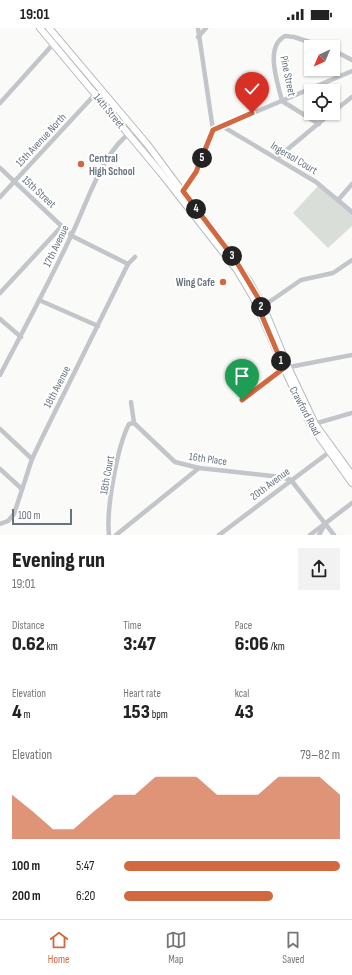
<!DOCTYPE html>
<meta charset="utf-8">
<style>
:root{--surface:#fff;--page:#f2f2f2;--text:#222;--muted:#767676;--line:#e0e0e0;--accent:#d26840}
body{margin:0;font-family:"Sofia Sans Condensed",sans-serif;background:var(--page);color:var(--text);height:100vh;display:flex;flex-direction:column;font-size:15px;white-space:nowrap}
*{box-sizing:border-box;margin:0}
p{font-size:13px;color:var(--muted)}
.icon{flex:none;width:22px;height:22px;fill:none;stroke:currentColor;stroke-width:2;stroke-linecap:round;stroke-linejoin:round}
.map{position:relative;height:507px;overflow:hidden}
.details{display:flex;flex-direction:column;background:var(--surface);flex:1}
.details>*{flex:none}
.needle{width:26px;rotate:224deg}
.buttons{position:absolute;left:304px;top:12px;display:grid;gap:8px}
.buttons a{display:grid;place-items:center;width:36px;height:36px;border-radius:0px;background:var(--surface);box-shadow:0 1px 3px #0004;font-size:20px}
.scale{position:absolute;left:12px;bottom:10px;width:60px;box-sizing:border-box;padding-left:4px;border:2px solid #677480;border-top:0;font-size:11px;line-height:14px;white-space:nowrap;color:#677480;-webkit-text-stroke:3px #fff;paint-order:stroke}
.pin{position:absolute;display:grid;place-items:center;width:34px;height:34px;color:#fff;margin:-41px -17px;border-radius:50% 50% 50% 0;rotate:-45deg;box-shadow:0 0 4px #0007}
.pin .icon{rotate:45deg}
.km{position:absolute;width:20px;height:20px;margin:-10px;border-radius:50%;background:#222;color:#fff;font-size:11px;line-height:20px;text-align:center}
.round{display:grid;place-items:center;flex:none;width:42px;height:42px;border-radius:0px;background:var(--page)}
.overview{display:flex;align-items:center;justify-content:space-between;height:68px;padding:0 12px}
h1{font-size:22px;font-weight:800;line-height:30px}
.metrics{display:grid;grid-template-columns:repeat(3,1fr);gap:6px;height:68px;padding:4px 12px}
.metrics div{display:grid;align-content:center}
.metrics b{font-size:20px;font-weight:800}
.metrics small{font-size:11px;font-weight:400}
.metrics p{font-size:11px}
.chart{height:112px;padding:8px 12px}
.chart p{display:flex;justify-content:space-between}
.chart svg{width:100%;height:72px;margin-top:4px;fill:var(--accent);opacity:.7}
ul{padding:0 12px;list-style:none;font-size:13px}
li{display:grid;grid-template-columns:64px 48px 1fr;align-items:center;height:30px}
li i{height:10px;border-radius:5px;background:var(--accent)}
.status{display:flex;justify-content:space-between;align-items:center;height:28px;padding:0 20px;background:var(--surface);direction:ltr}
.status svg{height:11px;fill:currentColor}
.tabs{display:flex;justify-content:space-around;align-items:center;height:56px;border-top:1px solid var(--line);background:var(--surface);font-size:11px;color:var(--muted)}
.tabs a{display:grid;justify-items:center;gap:2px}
.tabs .current{color:var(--accent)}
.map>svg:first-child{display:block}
.green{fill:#daded8}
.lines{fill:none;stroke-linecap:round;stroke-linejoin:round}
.major-casing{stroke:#b6b9bd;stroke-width:8}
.minor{stroke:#c2c5c9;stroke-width:4.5}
.major{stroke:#fff;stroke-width:6}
.route-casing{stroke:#fff;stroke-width:8}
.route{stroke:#d26840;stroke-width:5}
.poi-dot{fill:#d26840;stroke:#fff;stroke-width:1.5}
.labels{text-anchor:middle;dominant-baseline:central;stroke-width:4;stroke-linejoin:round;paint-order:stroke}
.street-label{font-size:11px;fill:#677480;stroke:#fff}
.poi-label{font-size:11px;font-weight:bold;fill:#677480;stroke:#fff;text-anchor:start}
</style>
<div class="status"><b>19:01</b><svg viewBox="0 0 49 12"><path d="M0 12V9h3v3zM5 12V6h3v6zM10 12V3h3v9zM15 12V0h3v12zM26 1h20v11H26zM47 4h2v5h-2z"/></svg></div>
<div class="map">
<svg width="352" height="507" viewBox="0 0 352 507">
<rect width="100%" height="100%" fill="#fafaf8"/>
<path class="green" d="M 318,158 L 352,186 L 352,198 L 328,220 L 293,185 Z"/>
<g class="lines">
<defs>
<g id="major">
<path d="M 40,0 L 161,145 L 237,242 L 253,269 L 284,340 L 310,396 L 352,455"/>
<path d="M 49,0 L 147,116 L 249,253 L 263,278 L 288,339 L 315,396 L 352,447"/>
</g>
</defs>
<use href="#major" class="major-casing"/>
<g class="minor">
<path d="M 198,9 L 206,0"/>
<path d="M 333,22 L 352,32"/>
<path d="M 0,75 L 55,14"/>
<path d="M 333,84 L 352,69"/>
<path d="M 319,96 L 282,73 C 278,55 264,19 285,8 L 294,9 L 325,19"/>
<path d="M 222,98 L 316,154 L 352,184"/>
<path d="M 213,102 L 352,43"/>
<path d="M 277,130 L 331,85"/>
<path d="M 0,140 L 72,208 L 128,236"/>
<path d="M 181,164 L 196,144 L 213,102 L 198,0"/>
<path d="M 0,169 L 100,61"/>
<path d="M 339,171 L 352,156"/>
<path d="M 0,265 L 62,198"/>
<path d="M 39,272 L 98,298"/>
<path d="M 262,279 L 301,252 L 333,245 L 352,232"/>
<path d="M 0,291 L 21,309"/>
<path d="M 0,347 C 24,301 49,255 71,208 C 87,176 102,122 134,102"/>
<path d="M 242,372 L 284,340 L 352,327"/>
<path d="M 131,374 L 134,395 L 175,434 L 199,440 L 281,449 L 291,452 L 334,507"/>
<path d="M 314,396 L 352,385"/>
<path d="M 0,401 L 32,431"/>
<path d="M 0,441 L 22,461"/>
<path d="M 0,496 L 8,493 L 14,486 L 32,431 L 42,410 L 128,236 L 135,229"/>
<path d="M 109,507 C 106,482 117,419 129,396 L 134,395"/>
<path d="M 116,507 L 199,440"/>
<path d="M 219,507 L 332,422"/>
<path d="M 310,507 L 352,475"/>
<path d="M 319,507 L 324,498"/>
</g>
<use href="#major" class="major"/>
</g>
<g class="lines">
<defs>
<path id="route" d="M 242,372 L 284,340 L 259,281 L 263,278 L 236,233 L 183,163 L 196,144 L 213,102 L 252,85"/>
</defs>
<use href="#route" class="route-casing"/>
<use href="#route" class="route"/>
</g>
<g class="poi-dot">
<circle cx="81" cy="136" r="4"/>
<circle cx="223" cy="254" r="4"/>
</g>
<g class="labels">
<g class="street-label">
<text transform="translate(288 48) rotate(78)">Pine Street</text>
<text transform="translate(109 83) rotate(50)">14th Street</text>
<text transform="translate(41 112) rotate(-47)">15th Avenue North</text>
<text transform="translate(294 130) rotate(31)">Ingersol Court</text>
<text transform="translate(39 164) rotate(43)">15th Street</text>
<text transform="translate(56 218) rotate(-64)">17th Avenue</text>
<text transform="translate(57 359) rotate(-63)">18th Avenue</text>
<text transform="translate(305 383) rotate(62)">Crawford Road</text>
<text transform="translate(208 431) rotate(8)">16th Place</text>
<text transform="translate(107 447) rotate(-80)">18th Court</text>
<text transform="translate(270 456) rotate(-37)">20th Avenue</text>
</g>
<g class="poi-label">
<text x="89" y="130">Central<tspan x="89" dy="13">High School</tspan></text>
<text x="215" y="254" text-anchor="end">Wing Cafe</text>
</g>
</g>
</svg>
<div class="buttons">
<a><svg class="needle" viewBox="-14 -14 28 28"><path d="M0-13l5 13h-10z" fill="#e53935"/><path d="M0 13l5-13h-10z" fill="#767676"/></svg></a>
<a><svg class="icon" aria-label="locate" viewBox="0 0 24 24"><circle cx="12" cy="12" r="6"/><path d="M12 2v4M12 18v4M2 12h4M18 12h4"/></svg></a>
</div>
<div class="scale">100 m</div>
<div class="pin" style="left:242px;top:372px;background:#1e9e55"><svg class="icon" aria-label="arrive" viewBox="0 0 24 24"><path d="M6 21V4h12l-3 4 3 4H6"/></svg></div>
<div class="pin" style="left:252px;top:85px;background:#d93025"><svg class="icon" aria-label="check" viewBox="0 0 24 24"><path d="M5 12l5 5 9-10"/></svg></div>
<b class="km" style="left:281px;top:333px">1</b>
<b class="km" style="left:261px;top:279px">2</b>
<b class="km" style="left:232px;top:228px">3</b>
<b class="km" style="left:196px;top:181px">4</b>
<b class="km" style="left:202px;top:130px">5</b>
</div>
<section class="details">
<div class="overview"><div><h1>Evening run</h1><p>19:01</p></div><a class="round"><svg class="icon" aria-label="share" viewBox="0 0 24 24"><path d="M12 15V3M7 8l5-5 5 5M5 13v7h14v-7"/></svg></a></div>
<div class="metrics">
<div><p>Distance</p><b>0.62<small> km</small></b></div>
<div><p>Time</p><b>3:47</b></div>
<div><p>Pace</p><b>6:06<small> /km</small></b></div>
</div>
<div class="metrics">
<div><p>Elevation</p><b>4<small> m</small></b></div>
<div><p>Heart rate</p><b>153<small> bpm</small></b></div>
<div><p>kcal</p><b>43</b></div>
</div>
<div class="chart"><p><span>Elevation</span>79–82 m</p>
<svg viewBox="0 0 160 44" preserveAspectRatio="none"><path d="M0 44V17L10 27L20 38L30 38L40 27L50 17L60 17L70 6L80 6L90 6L100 17L110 17L120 17L130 6L140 6L150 6L160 17V44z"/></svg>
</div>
<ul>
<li><b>100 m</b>5:47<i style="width:100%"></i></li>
<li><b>200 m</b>6:20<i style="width:69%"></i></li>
</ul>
</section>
<nav class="tabs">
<a class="current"><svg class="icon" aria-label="home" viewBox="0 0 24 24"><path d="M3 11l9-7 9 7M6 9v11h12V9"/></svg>Home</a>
<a><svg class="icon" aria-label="map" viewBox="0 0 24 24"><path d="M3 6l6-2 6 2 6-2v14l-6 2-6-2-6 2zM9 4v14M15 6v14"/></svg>Map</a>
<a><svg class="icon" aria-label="saved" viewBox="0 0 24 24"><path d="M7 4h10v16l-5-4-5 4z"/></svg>Saved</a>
</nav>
